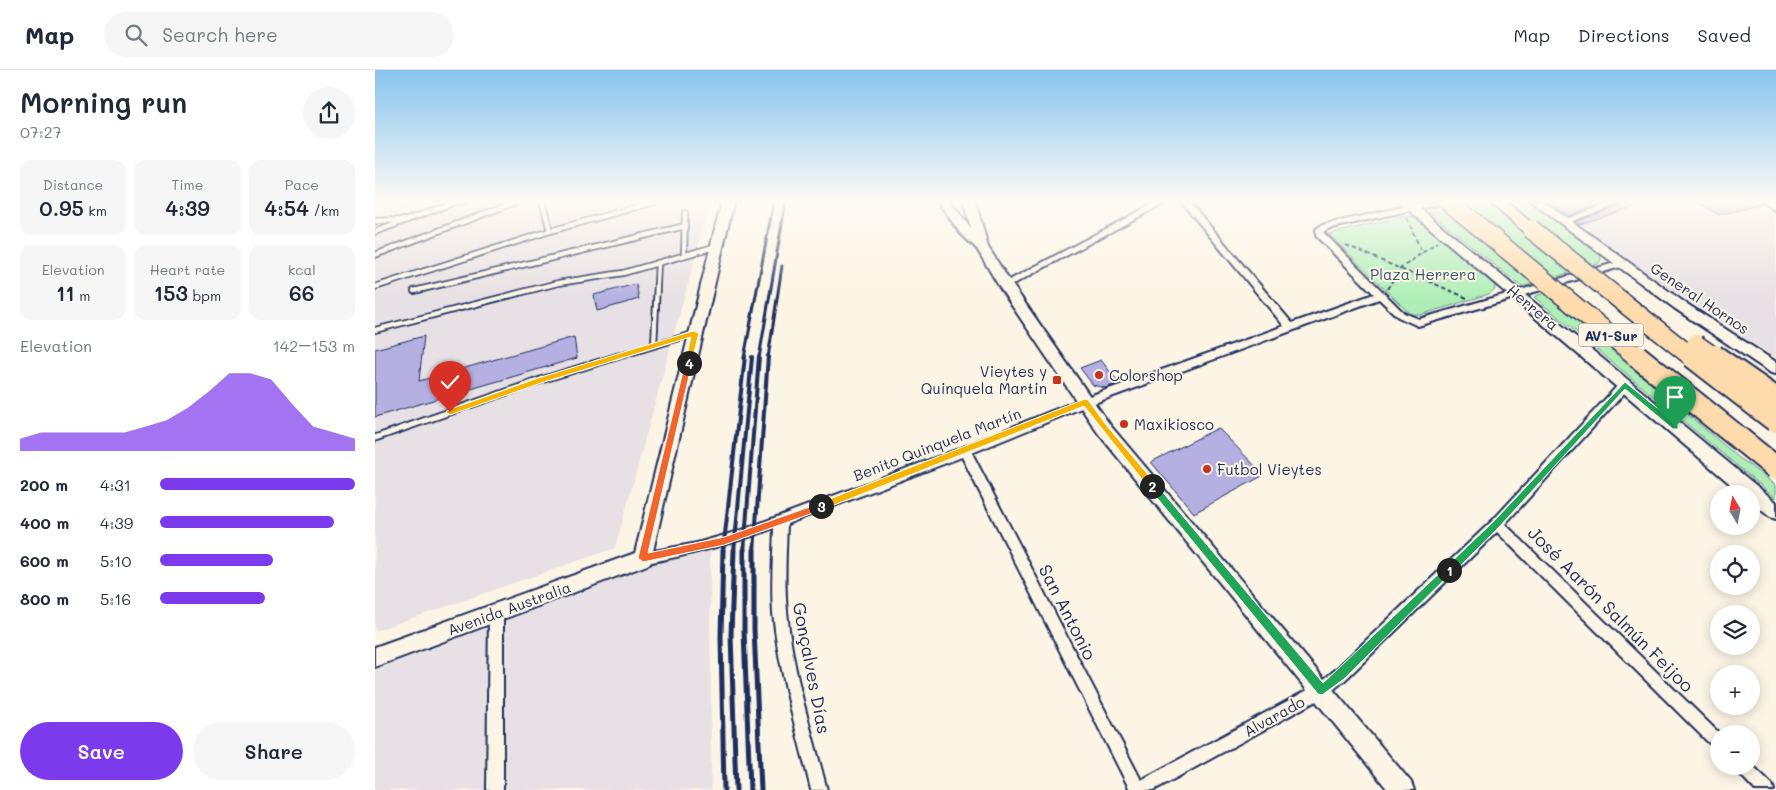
<!DOCTYPE html>
<meta charset="utf-8">
<style>
:root{--surface:#fff;--page:#f6f6f7;--text:#1f2937;--muted:#747a83;--line:#e0e1e3;--accent:#7c3aed}
body{margin:0;font-family:Mali,sans-serif;background:var(--page);color:var(--text);height:100vh;display:flex;flex-direction:column;font-size:19px;white-space:nowrap}
*{box-sizing:border-box;margin:0}
p{font-size:16px;color:var(--muted)}
.icon{flex:none;width:28px;height:28px;fill:none;stroke:currentColor;stroke-width:2;stroke-linecap:round;stroke-linejoin:round}
.map{position:relative;flex:1;overflow:hidden}
.panel{display:flex;flex-direction:column;background:var(--surface);width:375px}
.panel>*{flex:none}
.needle{width:32px;rotate:350deg}
.tools{position:absolute;left:1335px;top:415px;display:grid;gap:10px}
.tools a{display:grid;place-items:center;width:50px;height:50px;border-radius:50%;background:var(--surface);box-shadow:0 2px 12px #0003;font-size:25px}
.pin{position:absolute;display:grid;place-items:center;width:42px;height:42px;color:#fff;margin:-51px -21px;border-radius:50% 50% 50% 0;rotate:-45deg;box-shadow:0 0 5px #0007}
.pin .icon{rotate:45deg}
.km{position:absolute;width:25px;height:25px;margin:-12px;border-radius:50%;background:#222;color:#fff;font-size:14px;line-height:25px;text-align:center}
.round{display:grid;place-items:center;flex:none;width:52px;height:52px;border-radius:26px;background:var(--page)}
.summary{display:flex;align-items:center;justify-content:space-between;height:85px;padding:0 20px}
h1{font-size:28px;font-weight:600;line-height:38px}
.metrics{display:grid;grid-template-columns:repeat(3,1fr);gap:8px;height:85px;padding:5px 20px}
.metrics div{display:grid;align-content:center;border-radius:12px;background:var(--page);text-align:center}
.metrics b{font-size:21px;font-weight:600}
.metrics small{font-size:14px;font-weight:400}
.metrics p{font-size:14px}
.chart{height:140px;padding:10px 20px}
.chart p{display:flex;justify-content:space-between}
.chart svg{width:100%;height:90px;margin-top:5px;fill:var(--accent);opacity:.7}
.action{display:flex;gap:10px;margin-top:auto;padding:10px 20px}
.action a{flex:1;height:58px;border-radius:30px;background:var(--accent);color:#fff;font-size:20px;font-weight:600;line-height:58px;text-align:center}
.action a+a{background:var(--page);color:var(--text)}
ul{padding:0 20px;list-style:none;font-size:16px}
li{display:grid;grid-template-columns:80px 60px 1fr;align-items:center;height:38px}
li i{height:12px;border-radius:6px;background:var(--accent)}
header{display:flex;align-items:center;gap:30px;box-sizing:border-box;height:70px;padding:0 25px;background:var(--surface);border-bottom:1px solid var(--line)}
header strong{font-size:24px}
nav{display:flex;gap:28px;margin-inline-start:auto;font-size:18px}
.search{width:350px;height:45px;background:var(--page);display:flex;align-items:center;gap:12px;box-sizing:border-box;padding:0 18px;border-radius:28px;color:var(--muted);font-size:19px}
main{display:flex;flex:1;min-height:0}
.map>svg:first-child{display:block}
.built{fill:#e7e0e4}
.green{fill:#aeeeb6;stroke:#648e8a}
.building{fill:#b5b0e1;stroke:#1b2f5e}
.lines{fill:none;stroke-linecap:round;stroke-linejoin:round}
.lane-far1-casing{stroke:#1b2f5e;stroke-width:8}
.lane-casing{stroke:#1b2f5e;stroke-width:9}
.street-casing{stroke:#1b2f5e;stroke-width:4}
.secondary-casing{stroke:#1b2f5e;stroke-width:4}
.highway-casing{stroke:#1b2f5e;stroke-width:4}
.path{stroke:#1b2f5e;stroke-width:2;stroke-dasharray:4.5 3;stroke-linecap:butt}
.lane-far1{stroke:#fcf5e5;stroke-width:4.5}
.lane{stroke:#fcf5e5;stroke-width:5.5}
.street{fill:#fcf5e5;fill-rule:evenodd}
.secondary{fill:#fcf5e5;fill-rule:evenodd}
.highway{fill:#fedbac;fill-rule:evenodd}
.rail-far2{stroke:#1b2f5e;stroke-width:3}
.rail-far1{stroke:#1b2f5e;stroke-width:4}
.rail{stroke:#1b2f5e;stroke-width:5}
.highway-bridge-far1-casing{stroke:#1b2f5e;stroke-width:21;stroke-linecap:butt}
.highway-bridge-casing{stroke:#1b2f5e;stroke-width:26;stroke-linecap:butt}
.highway-bridge-far1{stroke:#fedbac;stroke-width:18}
.highway-bridge{stroke:#fedbac;stroke-width:22}
.split-1{fill:#22a559;stroke:#fff}
.split-2{fill:#22a559;stroke:#fff}
.split-3{fill:#f5b400;stroke:#fff}
.split-4{fill:#f0652b;stroke:#fff}
.split-5{fill:#f5b400;stroke:#fff}
.poi-dot{fill:#c8321e;stroke:#fcf5e5;stroke-width:2}
.labels{text-anchor:middle;dominant-baseline:central;stroke-width:4;stroke-linejoin:round;paint-order:stroke}
.shield{fill:#fcf5e5;stroke:#5e6a86;stroke-width:1}
.shield-label{font-size:14px;font-weight:bold;fill:#1b2f5e}
.park-label{font-size:15px;fill:#385570;stroke:#fcf5e5}
.street-label{font-size:15px;fill:#1b2f5e;stroke:#fcf5e5}
.poi-label{font-size:15px;fill:#1b2f5e;stroke:#fcf5e5;text-anchor:start}
.near-street-label{font-size:18px;fill:#1b2f5e;stroke:#fcf5e5}
</style>
<header>
<strong>Map</strong>
<div class="search"><svg class="icon" aria-label="search" viewBox="0 0 24 24"><circle cx="10" cy="10" r="6"/><path d="M15 15l6 6"/></svg>Search here</div>
<nav><a>Map</a><a>Directions</a><a>Saved</a></nav>
</header>
<main>
<section class="panel">
<div class="summary"><div><h1>Morning run</h1><p>07:27</p></div><a class="round"><svg class="icon" aria-label="share" viewBox="0 0 24 24"><path d="M12 15V3M7 8l5-5 5 5M5 13v7h14v-7"/></svg></a></div>
<div class="metrics">
<div><p>Distance</p><b>0.95<small> km</small></b></div>
<div><p>Time</p><b>4:39</b></div>
<div><p>Pace</p><b>4:54<small> /km</small></b></div>
</div>
<div class="metrics">
<div><p>Elevation</p><b>11<small> m</small></b></div>
<div><p>Heart rate</p><b>153<small> bpm</small></b></div>
<div><p>kcal</p><b>66</b></div>
</div>
<div class="chart"><p><span>Elevation</span>142–153 m</p>
<svg viewBox="0 0 160 44" preserveAspectRatio="none"><path d="M0 44V38L10 35L20 35L30 35L40 35L50 35L60 32L70 29L80 23L90 15L100 6L110 6L120 9L130 21L140 32L150 35L160 38V44z"/></svg>
</div>
<ul>
<li><b>200 m</b>4:31<i style="width:100%"></i></li>
<li><b>400 m</b>4:39<i style="width:89%"></i></li>
<li><b>600 m</b>5:10<i style="width:58%"></i></li>
<li><b>800 m</b>5:16<i style="width:54%"></i></li>
</ul>
<div class="action"><a>Save</a><a>Share</a></div>
</section>
<div class="map">
<svg width="1401" height="720" viewBox="0 0 1401 720">
<rect width="100%" height="100%" fill="#fcf5e5"/>
<filter id="ink" filterUnits="userSpaceOnUse"><feTurbulence type="fractalNoise" baseFrequency=".02" numOctaves="2"/><feDisplacementMap in="SourceGraphic" scale="10" xChannelSelector="R" yChannelSelector="G"/><feConvolveMatrix kernelMatrix="1 2 1 2 8 2 1 2 1" color-interpolation-filters="sRGB"/></filter>
<g filter="url(#ink)">
<g class="built">
<path d="M 62,130 L 336,130 L 240,478 L 0,561 L 0,141 Z"/>
<path d="M 1271,130 L 1371,130 L 1401,148 L 1401,288 L 1285,212 L 1205,154 L 1275,132 Z"/>
<path d="M 335,469 L 336,720 L 0,720 L 0,590 Z"/>
</g>
<g class="green">
<path d="M 1097,130 L 1152,130 L 1225,185 L 1226,190 L 1223,194 L 1147,217 L 1051,139 Z"/>
<path d="M 1031,146 L 1040,147 L 1120,213 L 1120,219 L 1114,224 L 1045,245 L 1037,244 L 1030,239 L 954,164 Z"/>
<path d="M 1169,223 L 1363,387 L 1401,415 L 1401,428 L 1159,227 Z"/>
</g>
<g class="building">
<path d="M 1173,130 L 1239,130 L 1194,146 Z"/>
<path d="M 1256,130 L 1274,130 L 1274,132 L 1205,154 L 1202,151 L 1255,132 Z"/>
<path d="M 1320,130 L 1382,130 L 1387,134 L 1344,145 Z"/>
<path d="M 261,214 L 264,229 L 222,241 L 219,225 Z"/>
<path d="M 49,266 L 44,311 L 199,267 L 202,288 L 0,347 L 0,279 Z"/>
<path d="M 726,290 L 744,313 L 730,318 L 718,315 L 705,298 Z"/>
<path d="M 843,358 L 889,405 L 819,443 L 776,392 Z"/>
</g>
<g class="lines">
<defs>
<g id="lane-far1">
<path d="M 167,130 L 175,161"/>
<path d="M 0,151 L 28,150"/>
<path d="M 0,162 L 80,132 L 92,130"/>
<path d="M 0,185 L 146,130"/>
<path d="M 309,185 L 310,143"/>
<path d="M 0,217 L 175,161 L 287,130"/>
<path d="M 39,221 L 310,156"/>
<path d="M 0,260 L 183,213 L 248,203 L 342,176"/>
<path d="M 279,275 L 283,193"/>
<path d="M 239,288 L 321,263"/>
</g>
<path id="lane" d="M 0,368 L 166,310 L 244,286"/>
<g id="street">
<path d="M 785,130 L 795,130 L 633,217 L 630,218 L 625,215 Z"/>
<path d="M 805,130 L 813,130 L 917,253 L 999,224 L 941,166 L 941,159 L 947,155 L 1059,130 L 1072,130 L 1068,133 L 953,159 L 948,162 L 1029,243 L 1044,249 L 1243,192 L 1246,191 L 1251,194 L 1249,196 L 1043,256 L 1023,247 L 1004,229 L 714,335 L 597,383 L 766,710 L 942,615 L 960,600 L 1118,450 L 1246,312 L 1250,311 L 1255,315 L 1254,318 L 1130,454 L 1345,664 L 1344,664 L 1344,680 L 1339,678 L 1122,462 L 970,610 L 952,625 L 779,720 L 755,720 L 587,387 L 412,454 C 411,483 409,512 412,541 C 417,602 437,661 452,720 L 436,720 C 422,661 404,603 398,543 C 396,515 398,487 399,458 C 356,475 313,485 268,494 L 263,492 L 262,488 L 263,484 L 322,473 L 364,461 L 586,378 L 706,329 L 909,256 Z"/>
<path d="M 1243,130 L 1254,130 L 1192,153 L 1186,153 L 1185,151 Z"/>
<path d="M 121,537 L 126,539 L 128,543 L 128,720 L 112,720 L 114,543 L 116,539 Z"/>
<path d="M 1376,694 L 1397,714 L 1399,720 L 1380,720 L 1362,701 L 1359,696 L 1376,696 Z"/>
</g>
<g id="secondary">
<path d="M 347,130 L 359,130 L 275,494 L 0,597 L 0,577 L 260,483 Z"/>
<path d="M 562,130 L 574,130 L 596,159 L 588,130 L 600,130 L 613,177 L 636,213 L 735,355 L 1036,712 L 1039,720 L 1013,720 L 723,363 L 625,218 L 602,179 L 585,163 Z"/>
<path d="M 1022,130 L 1035,130 L 1401,432 L 1401,449 L 1395,447 L 1376,432 L 1376,424 L 1367,424 Z"/>
<path d="M 1154,130 L 1167,130 L 1309,232 L 1401,292 L 1401,304 L 1396,303 L 1299,238 Z"/>
<path d="M 1384,130 L 1398,130 L 1401,132 L 1401,141 Z"/>
</g>
<path id="highway" d="M 1112,130 L 1129,130 L 1164,159 L 1162,163 L 1150,163 Z"/>
</defs>
<use href="#lane-far1" class="lane-far1-casing"/>
<use href="#lane" class="lane-casing"/>
<use href="#street" class="street-casing"/>
<use href="#secondary" class="secondary-casing"/>
<use href="#highway" class="highway-casing"/>
<g class="path">
<path d="M 1032,148 L 1047,183"/>
<path d="M 971,175 L 1092,228"/>
<path d="M 1012,219 L 1025,199 L 1062,172"/>
</g>
<use href="#lane-far1" class="lane-far1"/>
<use href="#lane" class="lane"/>
<use href="#street" class="street"/>
<use href="#secondary" class="secondary"/>
<use href="#highway" class="highway"/>
<g class="rail-far2">
<path d="M 369,288 L 399,130"/>
<path d="M 384,288 L 411,130"/>
<path d="M 393,288 L 407,196"/>
</g>
<g class="rail-far1">
<path d="M 348,482 L 370,286"/>
<path d="M 359,482 L 377,287"/>
<path d="M 369,482 L 384,286"/>
<path d="M 379,482 L 393,286"/>
</g>
<g class="rail">
<path d="M 348,480 L 346,567 L 349,720"/>
<path d="M 359,480 L 356,564 L 361,720"/>
<path d="M 369,480 L 369,561 L 375,720"/>
<path d="M 379,480 L 379,559 L 386,720"/>
</g>
<defs>
<g id="highway-bridge-far1">
<path d="M 1072,130 L 1263,288"/>
<path d="M 1156,159 L 1318,288"/>
<path d="M 1321,274 L 1341,288"/>
</g>
<g id="highway-bridge">
<path d="M 1262,286 L 1401,398"/>
<path d="M 1317,286 L 1401,351"/>
<path d="M 1339,286 L 1401,329"/>
</g>
</defs>
<use href="#highway-bridge-far1" class="highway-bridge-far1-casing"/>
<use href="#highway-bridge" class="highway-bridge-casing"/>
<use href="#highway-bridge-far1" class="highway-bridge-far1"/>
<use href="#highway-bridge" class="highway-bridge"/>
</g>
</g>
<linearGradient id="sky" x2="0" y2="1"><stop stop-color="#87c4ef"/><stop offset="0.57" stop-color="#fefaf3"/><stop offset="1" stop-color="#fefaf3" stop-opacity="0"/></linearGradient>
<rect width="1401" height="230" fill="url(#sky)"/>
<path class="split-1" d="M 1250,312 L 1303,355 L 1303,359 L 1298,359 L 1250,319 L 1125,456 L 1078,503 L 1071,503 L 1071,497 L 1119,451 Z"/>
<path class="split-2" d="M 777,412 L 780,413 L 948,613 L 1071,497 L 1074,496 L 1079,500 L 969,609 L 947,625 L 943,624 L 774,418 L 772,416 Z"/>
<path class="split-3" d="M 710,329 L 713,330 L 732,356 L 780,413 L 780,418 L 774,418 L 709,336 L 449,439 L 446,440 L 441,436 L 442,434 Z"/>
<path class="split-4" d="M 314,290 L 317,293 L 273,483 L 349,467 L 446,433 L 450,436 L 449,439 L 349,475 L 268,492 L 263,488 L 310,293 Z"/>
<path class="split-5" d="M 318,261 L 324,263 L 316,294 L 310,293 L 316,267 L 169,312 L 75,345 L 71,342 L 73,340 L 163,308 Z"/>
<g class="poi-dot">
<circle cx="724" cy="305" r="5"/>
<rect x="677" y="305" width="10" height="10" rx="2.5"/>
<circle cx="749" cy="354" r="5"/>
<circle cx="832" cy="399" r="5"/>
</g>
<g class="labels">
<rect class="shield" x="1203.5" y="253.5" width="65" height="23" rx="4"/>
<g class="shield-label">
<text x="1236" y="265">AV1-Sur</text>
</g>
<g class="park-label">
<text x="1048" y="204">Plaza Herrera</text>
</g>
<g class="street-label">
<text transform="translate(1325 228) rotate(34)">General Hornos</text>
<text transform="translate(1158 237) rotate(40)">Herrera</text>
<text transform="translate(562 374) rotate(-21)">Benito Quinquela Martín</text>
<text transform="translate(134 538) rotate(-20)">Avenida Australia</text>
<text transform="translate(899 646) rotate(-29)">Alvarado</text>
</g>
<g class="poi-label">
<text x="672" y="301" text-anchor="end">Vieytes y<tspan x="672" dy="17">Quinquela Martin</tspan></text>
<text x="734" y="305">Colorshop</text>
<text x="759" y="354">Maxikiosco</text>
<text x="842" y="399">Futbol Vieytes</text>
</g>
<g class="near-street-label">
<text transform="translate(1236 539) rotate(45)">José Aarón Salmún Feijoo</text>
<text transform="translate(693 542) rotate(63)">San Antonio</text>
<text transform="translate(437 598) rotate(79)">Gonçalves Días</text>
</g>
</g>
</svg>
<div class="tools">
<a><svg class="needle" viewBox="-14 -14 28 28"><path d="M0-13l5 13h-10z" fill="#e53935"/><path d="M0 13l5-13h-10z" fill="#747a83"/></svg></a>
<a><svg class="icon" aria-label="locate" viewBox="0 0 24 24"><circle cx="12" cy="12" r="6"/><path d="M12 2v4M12 18v4M2 12h4M18 12h4"/></svg></a>
<a><svg class="icon" aria-label="layers" viewBox="0 0 24 24"><path d="M12 4l9 5-9 5-9-5zM3 14l9 5 9-5"/></svg></a>
<a>+</a>
<a>−</a>
</div>
<div class="pin" style="left:1300px;top:357px;background:#1e9e55"><svg class="icon" aria-label="arrive" viewBox="0 0 24 24"><path d="M6 21V4h12l-3 4 3 4H6"/></svg></div>
<div class="pin" style="left:75px;top:342px;background:#d93025"><svg class="icon" aria-label="check" viewBox="0 0 24 24"><path d="M5 12l5 5 9-10"/></svg></div>
<b class="km" style="left:1074px;top:500px">1</b>
<b class="km" style="left:777px;top:416px">2</b>
<b class="km" style="left:446px;top:436px">3</b>
<b class="km" style="left:314px;top:293px">4</b>
</div>
</main>
